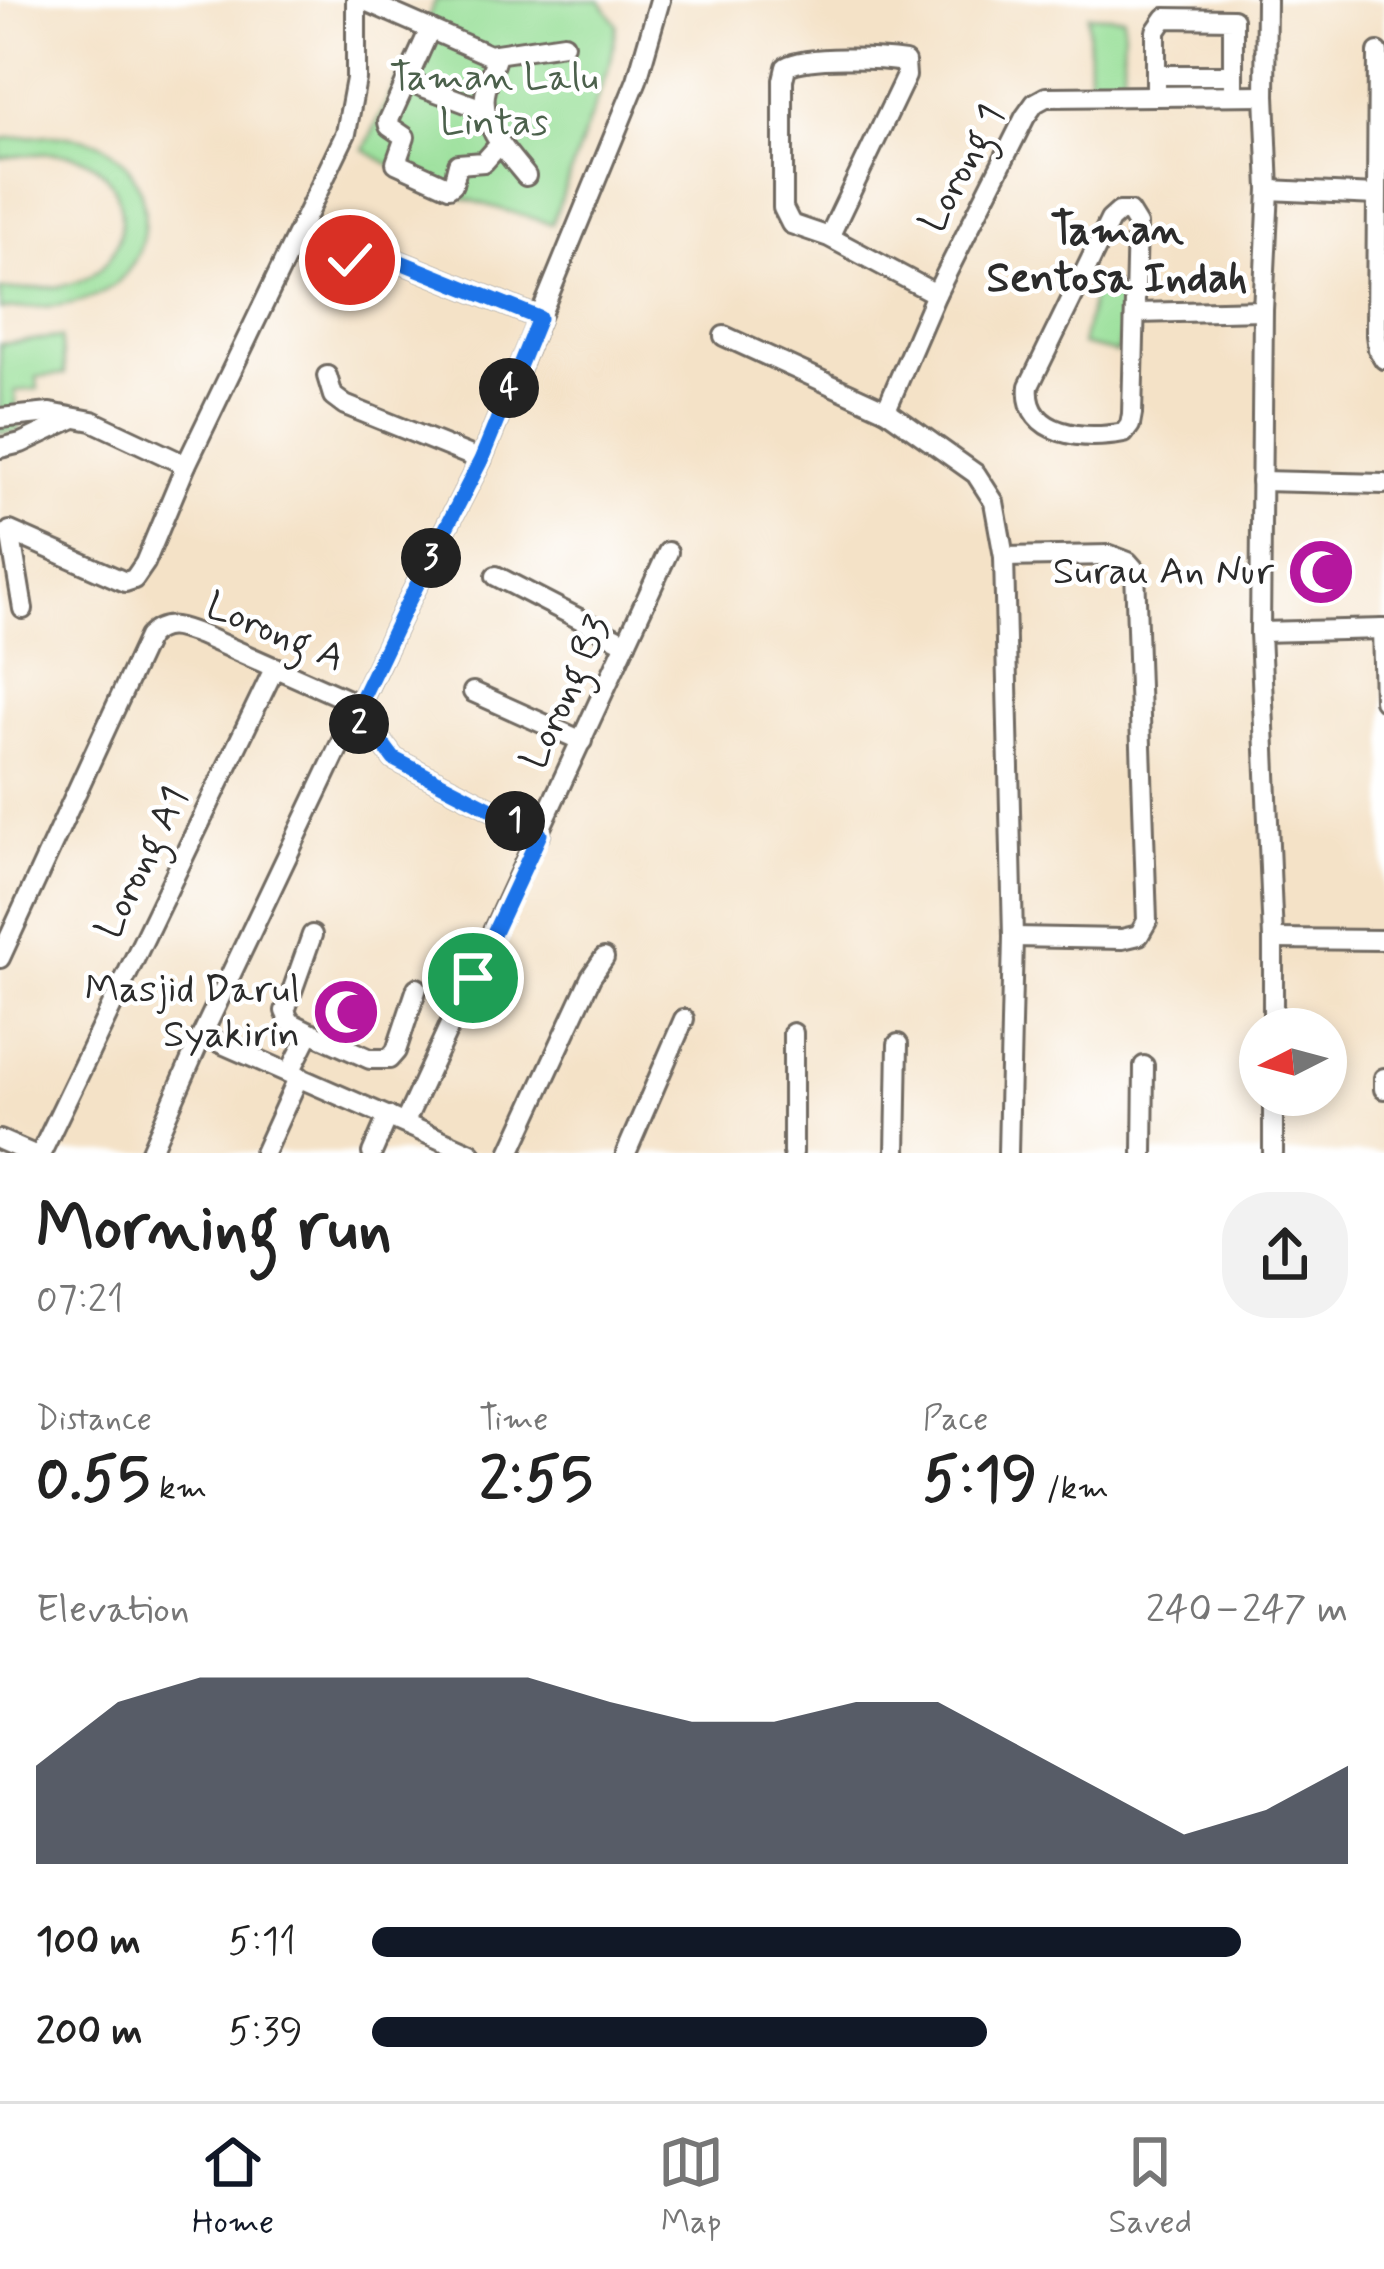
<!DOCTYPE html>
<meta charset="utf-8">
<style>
:root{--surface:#fff;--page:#f2f2f2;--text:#222;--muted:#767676;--line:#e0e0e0;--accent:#111827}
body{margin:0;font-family:Mynerve,sans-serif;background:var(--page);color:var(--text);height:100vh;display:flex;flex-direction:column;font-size:45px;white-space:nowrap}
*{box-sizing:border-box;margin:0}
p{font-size:39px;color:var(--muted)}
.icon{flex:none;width:66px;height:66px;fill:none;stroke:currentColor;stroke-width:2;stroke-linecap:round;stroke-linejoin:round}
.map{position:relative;height:1153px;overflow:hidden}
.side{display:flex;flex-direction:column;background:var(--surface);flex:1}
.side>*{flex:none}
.needle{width:78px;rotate:264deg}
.tools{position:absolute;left:1239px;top:1008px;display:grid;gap:24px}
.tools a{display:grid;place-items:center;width:108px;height:108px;border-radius:50%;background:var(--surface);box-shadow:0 6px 18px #0003;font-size:60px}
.pin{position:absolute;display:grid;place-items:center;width:102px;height:102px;color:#fff;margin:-51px;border:6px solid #fff;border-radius:50%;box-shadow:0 3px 12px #0007}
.km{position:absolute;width:60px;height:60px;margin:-30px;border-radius:50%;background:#222;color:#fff;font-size:33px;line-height:60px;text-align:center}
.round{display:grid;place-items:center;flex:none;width:126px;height:126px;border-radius:48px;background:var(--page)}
.headline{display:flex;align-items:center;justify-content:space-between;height:204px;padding:0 36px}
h1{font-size:66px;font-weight:700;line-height:90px}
.figures{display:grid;grid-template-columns:repeat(3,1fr);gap:18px;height:204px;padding:12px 36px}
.figures div{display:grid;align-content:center}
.figures b{font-size:60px;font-weight:700}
.figures small{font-size:33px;font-weight:400}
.figures p{font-size:33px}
.chart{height:336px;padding:24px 36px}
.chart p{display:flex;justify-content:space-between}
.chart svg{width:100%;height:216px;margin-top:12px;fill:var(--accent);opacity:.7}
ul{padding:0 36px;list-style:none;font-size:39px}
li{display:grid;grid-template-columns:192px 144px 1fr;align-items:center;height:90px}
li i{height:30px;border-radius:15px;background:var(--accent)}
.dock{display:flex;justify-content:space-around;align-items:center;height:168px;border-top:3px solid var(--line);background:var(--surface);font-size:33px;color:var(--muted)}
.dock a{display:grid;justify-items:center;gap:6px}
.dock .selected{color:var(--accent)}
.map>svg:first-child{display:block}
.green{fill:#98df98;stroke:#628562;stroke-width:3}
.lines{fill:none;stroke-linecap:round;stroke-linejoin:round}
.minor-casing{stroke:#716b62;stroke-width:24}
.minor{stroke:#fff;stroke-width:18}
.route-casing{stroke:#fff;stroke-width:24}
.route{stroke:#1a73e8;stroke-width:15}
.labels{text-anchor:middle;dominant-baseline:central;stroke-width:9;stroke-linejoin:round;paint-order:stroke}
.park-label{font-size:39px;fill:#4c614c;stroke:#fff}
.street-label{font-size:39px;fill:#2b2b2b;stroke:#fff}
.poi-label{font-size:39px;fill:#2b2b2b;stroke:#fff;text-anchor:end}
.neighbourhood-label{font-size:42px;font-weight:bold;fill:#2b2b2b;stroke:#fff}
</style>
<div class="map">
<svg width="1384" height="1153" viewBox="0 0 1384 1153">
<rect width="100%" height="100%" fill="#fff"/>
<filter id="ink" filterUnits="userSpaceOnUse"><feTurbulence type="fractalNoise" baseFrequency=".00833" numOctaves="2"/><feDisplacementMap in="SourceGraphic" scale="24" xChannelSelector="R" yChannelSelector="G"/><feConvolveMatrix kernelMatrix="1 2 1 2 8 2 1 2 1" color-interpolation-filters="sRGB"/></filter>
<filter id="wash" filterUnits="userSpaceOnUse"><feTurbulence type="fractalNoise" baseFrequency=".004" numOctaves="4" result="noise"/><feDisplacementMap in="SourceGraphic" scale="48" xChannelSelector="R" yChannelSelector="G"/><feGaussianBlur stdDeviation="2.7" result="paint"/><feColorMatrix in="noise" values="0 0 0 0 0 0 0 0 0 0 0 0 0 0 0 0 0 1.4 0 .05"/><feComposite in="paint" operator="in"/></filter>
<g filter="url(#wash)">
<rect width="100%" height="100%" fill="#f4e2c7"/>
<g class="green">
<path d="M 436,0 L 600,0 L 617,25 L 611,60 L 552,224 L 432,189 L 364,150 Z"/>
<path d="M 1088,15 L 1124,17 L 1123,78 L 1089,79 Z"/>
<path d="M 50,135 C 72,136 93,137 112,151 C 159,186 155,267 101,293 C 71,309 33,307 0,309 L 0,290 C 29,288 67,291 92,275 C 137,245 129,171 75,156 C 53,150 23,156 0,158 L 0,139 Z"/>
<path d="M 1094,289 L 1129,297 L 1117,353 L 1082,345 Z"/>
<path d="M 61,337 L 65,374 L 37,377 L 38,389 L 15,391 L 19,431 L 0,433 L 0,344 Z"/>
</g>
</g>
<g filter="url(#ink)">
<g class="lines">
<defs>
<g id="minor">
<path d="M 363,0 L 489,55 L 564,44"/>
<path d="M 1266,0 L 1265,95 L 1269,190 L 1263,310 L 1260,632 L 1273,939 L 1273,1029"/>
<path d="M 430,29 L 388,122 L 389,126 L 405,137 L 396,163 L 449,187 L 453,184 L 458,164 L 484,162 L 500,144"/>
<path d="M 1378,52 L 1376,335 L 1378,349 L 1384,359"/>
<path d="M 497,55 C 493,68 487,82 485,95 C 481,126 508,154 526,176"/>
<path d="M 1156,75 L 1233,75"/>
<path d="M 407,81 L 485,110"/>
<path d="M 1156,96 L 1156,31 L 1165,18 L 1233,19 L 1233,95"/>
<path d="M 1269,190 L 1376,195"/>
<path d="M 1119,212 L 1129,212 L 1137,225 L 1132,414 L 1130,425 L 1124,433 C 1086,440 1024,437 1029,386 L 1110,220 Z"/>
<path d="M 829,237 L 906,76 L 905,62 C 880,58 807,55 786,67 L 783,80 L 783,208 L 791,224 L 829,237 L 936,294"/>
<path d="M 352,276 C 348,265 348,256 357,248 L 366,248 L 539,318"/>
<path d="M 1136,313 L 1263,310"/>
<path d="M 724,336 L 886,410 L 976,474 L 994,502 L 1004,557 L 1013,937 L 1008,1153"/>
<path d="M 327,376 L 333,396 L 345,405 L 481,460"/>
<path d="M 886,410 L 936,294 L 1025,117 L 1035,103 L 1046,97 L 1265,95"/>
<path d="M 0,418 L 50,413 L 92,421 L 186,465"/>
<path d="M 0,448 L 21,443 L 74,418"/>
<path d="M 1261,481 L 1384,484"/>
<path d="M 1004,557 L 1110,555 L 1128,562 L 1135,570 L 1147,921 L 1139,935 L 1122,939 L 1013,937"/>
<path d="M 496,576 L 626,643"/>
<path d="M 23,609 L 10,531 L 125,582 L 134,579 L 145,563 L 186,465 L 346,133 L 356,79 L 356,0"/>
<path d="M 1382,629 L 1384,700"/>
<path d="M 1260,632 L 1384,629"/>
<path d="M 473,692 L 582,741"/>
<path d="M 352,720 L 379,739 L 394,759 L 540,834"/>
<path d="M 1273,939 L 1384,940"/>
<path d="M 0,958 L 148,637 C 165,619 181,628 201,635 L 359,705"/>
<path d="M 310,1032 L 370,1059 L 389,1059 L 396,1051 L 417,988"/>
<path d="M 793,1033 L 793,1153"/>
<path d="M 202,1035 L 471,1153"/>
<path d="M 290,1072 L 310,1032 L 290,1022 L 285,1011 L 312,935"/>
<path d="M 1384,1078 L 1384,1089"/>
<path d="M 1273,1095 L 1273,1153"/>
<path d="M 405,1122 L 668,552"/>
<path d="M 0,1140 L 30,1153"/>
<path d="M 41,1153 L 275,667"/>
<path d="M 150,1153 L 202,1035 L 405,608 L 481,460 L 637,80 L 660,0"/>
<path d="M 264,1153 L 299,1076"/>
<path d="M 372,1153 L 388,1116"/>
<path d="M 510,1153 L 591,977 L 604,958"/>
<path d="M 626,1153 L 684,1019"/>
<path d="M 896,1153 L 898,1044"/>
<path d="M 1143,1153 L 1144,1066"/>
</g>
</defs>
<use href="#minor" class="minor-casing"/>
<use href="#minor" class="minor"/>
</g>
</g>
<g class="lines" filter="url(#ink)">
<defs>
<path id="route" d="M 350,260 L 354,250 L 366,248 L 539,318 L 481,460 L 405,608 L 352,719 L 379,739 L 394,759 L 540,834 L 473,978"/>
</defs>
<use href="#route" class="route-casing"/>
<use href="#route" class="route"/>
</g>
<defs>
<symbol id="mosque-disc" viewBox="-11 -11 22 22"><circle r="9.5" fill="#b5179e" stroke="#fff"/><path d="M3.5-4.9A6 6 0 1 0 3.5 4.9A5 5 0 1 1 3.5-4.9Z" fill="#fff"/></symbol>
</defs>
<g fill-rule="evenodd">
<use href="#mosque-disc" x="1283" y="534" width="76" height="76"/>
<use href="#mosque-disc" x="308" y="974" width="76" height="76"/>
</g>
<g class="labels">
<g class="park-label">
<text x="494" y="78">Taman Lalu<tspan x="494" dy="45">Lintas</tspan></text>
</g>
<g class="street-label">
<text transform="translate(963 169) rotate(-62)">Lorong 1</text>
<text transform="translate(275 633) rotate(23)">Lorong A</text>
<text transform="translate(567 693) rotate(-65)">Lorong B3</text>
<text transform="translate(143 863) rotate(-64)">Lorong A1</text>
</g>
<g class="poi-label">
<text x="1274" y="572">Surau An Nur</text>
<text x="300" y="990">Masjid Darul<tspan x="300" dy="45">Syakirin</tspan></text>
</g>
<g class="neighbourhood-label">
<text x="1117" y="231">Taman<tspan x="1117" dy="48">Sentosa Indah</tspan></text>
</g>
</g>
</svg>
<div class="tools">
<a><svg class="needle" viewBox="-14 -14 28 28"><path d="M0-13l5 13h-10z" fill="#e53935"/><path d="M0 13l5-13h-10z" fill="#767676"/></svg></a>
</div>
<div class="pin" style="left:473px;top:978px;background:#1e9e55"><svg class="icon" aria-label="arrive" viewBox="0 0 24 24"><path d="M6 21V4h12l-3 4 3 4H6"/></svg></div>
<div class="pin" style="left:350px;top:260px;background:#d93025"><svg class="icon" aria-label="check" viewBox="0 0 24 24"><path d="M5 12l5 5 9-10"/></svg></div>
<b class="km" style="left:515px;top:821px">1</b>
<b class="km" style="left:359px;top:724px">2</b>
<b class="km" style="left:431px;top:558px">3</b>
<b class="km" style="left:509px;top:388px">4</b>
</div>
<section class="side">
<div class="headline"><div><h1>Morning run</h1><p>07:21</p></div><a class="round"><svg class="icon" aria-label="share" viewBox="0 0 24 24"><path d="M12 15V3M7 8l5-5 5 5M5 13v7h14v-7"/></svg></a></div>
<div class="figures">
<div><p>Distance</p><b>0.55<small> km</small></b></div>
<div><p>Time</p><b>2:55</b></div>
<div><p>Pace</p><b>5:19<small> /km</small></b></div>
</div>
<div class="chart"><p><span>Elevation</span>240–247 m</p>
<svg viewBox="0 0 160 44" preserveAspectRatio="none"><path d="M0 44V24L10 11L20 6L30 6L40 6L50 6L60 6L70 11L80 15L90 15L100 11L110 11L120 20L130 29L140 38L150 33L160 24V44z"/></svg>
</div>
<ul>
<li><b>100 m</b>5:11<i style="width:89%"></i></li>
<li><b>200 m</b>5:39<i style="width:63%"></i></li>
</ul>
</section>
<nav class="dock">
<a class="selected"><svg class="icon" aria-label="home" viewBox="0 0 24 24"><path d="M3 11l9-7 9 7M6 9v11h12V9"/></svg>Home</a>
<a><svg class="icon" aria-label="map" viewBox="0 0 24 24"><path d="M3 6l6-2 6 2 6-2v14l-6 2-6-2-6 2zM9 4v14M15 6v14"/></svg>Map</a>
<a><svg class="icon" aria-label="saved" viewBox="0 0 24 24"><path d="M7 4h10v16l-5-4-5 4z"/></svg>Saved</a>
</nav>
